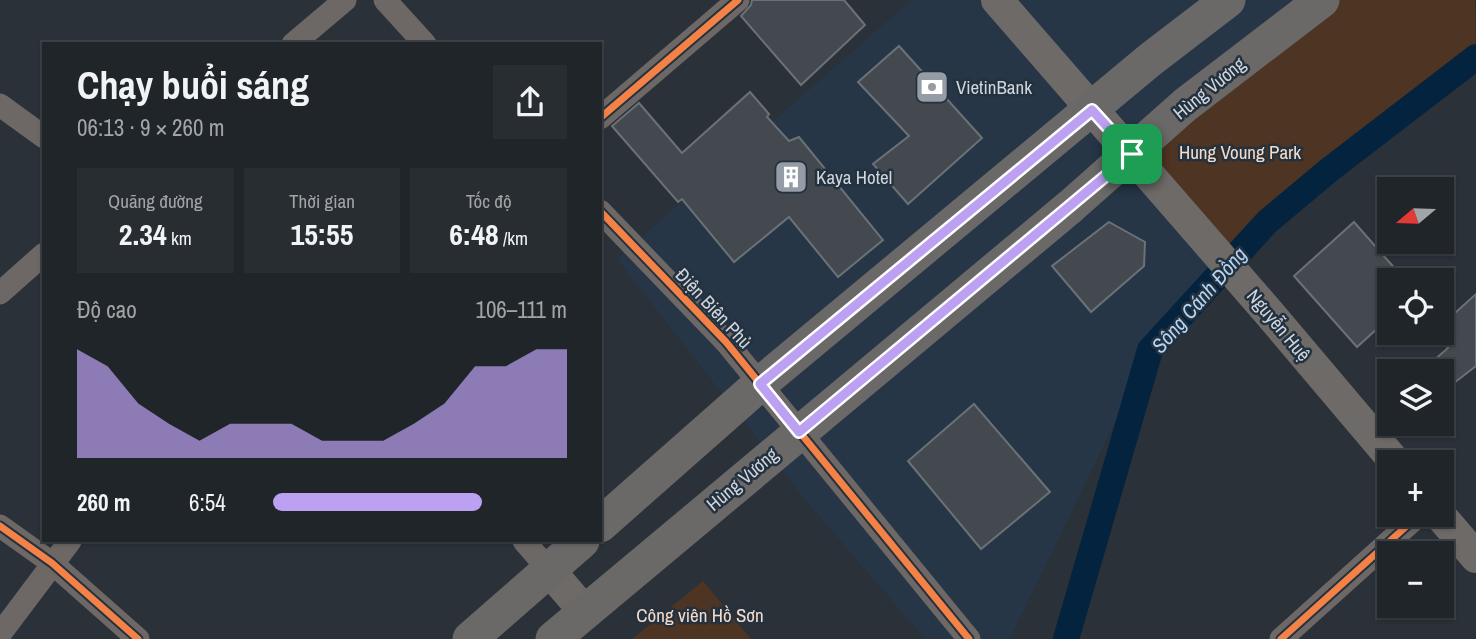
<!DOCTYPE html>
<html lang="vi">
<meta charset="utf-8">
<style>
:root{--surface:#20252a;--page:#282d32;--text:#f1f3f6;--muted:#a2a5a8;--line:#3d4247;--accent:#bca0f2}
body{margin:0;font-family:"Archivo Narrow",sans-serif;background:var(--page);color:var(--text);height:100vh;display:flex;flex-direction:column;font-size:26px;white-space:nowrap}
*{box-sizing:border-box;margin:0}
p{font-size:23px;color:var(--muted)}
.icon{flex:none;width:38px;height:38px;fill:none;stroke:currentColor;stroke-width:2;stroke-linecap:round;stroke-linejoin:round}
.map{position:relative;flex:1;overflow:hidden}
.details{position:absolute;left:42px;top:42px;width:560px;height:500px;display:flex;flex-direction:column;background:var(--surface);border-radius:0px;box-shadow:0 2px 5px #0004,0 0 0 2px var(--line)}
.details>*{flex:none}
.needle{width:46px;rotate:251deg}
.buttons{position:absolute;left:1377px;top:177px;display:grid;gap:14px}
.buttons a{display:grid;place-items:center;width:77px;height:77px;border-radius:0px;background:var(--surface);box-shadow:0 2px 5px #0004,0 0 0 2px var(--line);font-size:35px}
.pin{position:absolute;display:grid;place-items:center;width:60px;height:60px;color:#fff;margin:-30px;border-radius:14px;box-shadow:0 4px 10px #0006}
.round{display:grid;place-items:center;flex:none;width:74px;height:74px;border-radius:0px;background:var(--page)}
.headline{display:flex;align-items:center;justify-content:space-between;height:119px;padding:0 35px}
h1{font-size:38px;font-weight:700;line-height:52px}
.metrics{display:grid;grid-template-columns:repeat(3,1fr);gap:10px;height:119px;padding:7px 35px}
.metrics div{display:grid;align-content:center;border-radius:0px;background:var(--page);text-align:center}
.metrics b{font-size:30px;font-weight:700}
.metrics small{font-size:19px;font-weight:400}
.metrics p{font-size:19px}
.chart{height:196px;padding:14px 35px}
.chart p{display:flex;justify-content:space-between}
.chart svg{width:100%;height:126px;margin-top:7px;fill:var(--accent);opacity:.7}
ul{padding:0 35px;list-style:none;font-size:23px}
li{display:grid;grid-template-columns:112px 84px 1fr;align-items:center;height:52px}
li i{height:18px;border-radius:9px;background:var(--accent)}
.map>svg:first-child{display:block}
.built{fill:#263647}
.green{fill:#4e3422}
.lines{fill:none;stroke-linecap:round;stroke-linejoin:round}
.canal{stroke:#04233f;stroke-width:26}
.building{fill:#43494f;stroke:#6a7177;stroke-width:2}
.minor{stroke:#6d6865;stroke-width:23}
.secondary{stroke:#6e6a68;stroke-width:32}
.primary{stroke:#6b6868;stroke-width:35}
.cycleway-casing{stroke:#24313e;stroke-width:11}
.cycleway{stroke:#f48246;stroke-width:7}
.route-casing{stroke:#fff;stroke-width:14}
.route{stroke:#bca0f2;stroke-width:9}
.labels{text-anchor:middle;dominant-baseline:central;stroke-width:5;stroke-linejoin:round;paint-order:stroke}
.poi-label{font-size:19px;fill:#ced6df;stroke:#24313e;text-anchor:start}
.street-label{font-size:19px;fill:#ced6df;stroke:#24313e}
.park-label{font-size:19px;fill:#f6dbc8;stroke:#24313e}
.water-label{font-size:21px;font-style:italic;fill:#b2d5f6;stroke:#24313e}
</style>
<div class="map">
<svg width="1476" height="639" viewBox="0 0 1476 639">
<rect width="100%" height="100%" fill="#2a3138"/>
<path class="built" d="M 911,0 L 1322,0 L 1230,268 L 1150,350 L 1010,639 L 925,639 L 806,501 L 617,259 Z"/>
<g class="green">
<path d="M 1322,0 L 1475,0 L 1476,57 L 1329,170 L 1267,222 L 1230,268 L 1132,154 Z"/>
<path d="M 703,581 L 751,639 L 632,639 Z"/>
</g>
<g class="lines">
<path class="canal" d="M 1066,639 L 1150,350 L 1267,222 L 1329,170 L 1476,57"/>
</g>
<g class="building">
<path d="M 752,0 L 844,0 L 865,25 L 801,85 L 741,16 L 751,5 Z"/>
<path d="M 899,46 L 982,138 L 908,204 L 873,164 L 909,136 L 858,82 Z"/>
<path d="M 750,92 L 769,114 L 767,117 L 789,141 L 799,137 L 883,240 L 838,277 L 789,217 L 734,262 L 682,199 L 678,202 L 612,126 L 639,103 L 682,153 Z"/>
<path d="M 1109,222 L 1145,242 L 1144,266 L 1091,312 L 1052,266 Z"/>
<path d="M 1354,222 L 1405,280 L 1390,280 L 1390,317 L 1357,347 L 1294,276 Z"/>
<path d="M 1442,294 L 1455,313 L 1476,294 L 1476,366 L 1454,383 L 1433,361 L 1448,348 L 1442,341 Z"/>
<path d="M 974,404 L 1050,492 L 981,549 L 908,461 Z"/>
</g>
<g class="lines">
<g class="minor">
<path d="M 385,0 L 425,44"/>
<path d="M 293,44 L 345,0"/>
<path d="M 0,105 L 44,137"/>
<path d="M 600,118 L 738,0"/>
<path d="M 600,211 L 726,342 L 969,639"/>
<path d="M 0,293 L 44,254"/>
<path d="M 0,526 L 52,563 L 138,639"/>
<path d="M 524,541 L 549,570"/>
<path d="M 0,634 L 70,541"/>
<path d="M 1281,639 L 1420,514"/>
</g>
<g class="secondary">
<path d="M 997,0 L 1269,313 L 1395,462"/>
<path d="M 1439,514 L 1476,557"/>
<path d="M 549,570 L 585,612"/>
</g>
<g class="primary">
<path d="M 600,525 L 760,384 L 1151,59 L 1228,0"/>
<path d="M 470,639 L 582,541"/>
<path d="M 553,639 L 1071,206 L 1185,105 L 1322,0"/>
</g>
<defs>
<g id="cycleway">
<path d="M 600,118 L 738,0"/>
<path d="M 600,211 L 726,342 L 969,639"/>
<path d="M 0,526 L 52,563 L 138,639"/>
<path d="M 1281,639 L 1420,514"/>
</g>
</defs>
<use href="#cycleway" class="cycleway-casing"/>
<use href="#cycleway" class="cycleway"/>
</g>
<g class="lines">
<defs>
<path id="route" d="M 1092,110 L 1132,154 L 799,432 L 760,384 Z"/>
</defs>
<use href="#route" class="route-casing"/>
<use href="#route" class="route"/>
</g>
<defs>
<symbol id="bank-square" viewBox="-11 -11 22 22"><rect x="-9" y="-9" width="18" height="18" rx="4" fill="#959ca5" stroke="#24313e"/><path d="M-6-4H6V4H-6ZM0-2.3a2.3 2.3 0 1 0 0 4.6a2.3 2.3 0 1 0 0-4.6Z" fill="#fff"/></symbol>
<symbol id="building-square" viewBox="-11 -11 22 22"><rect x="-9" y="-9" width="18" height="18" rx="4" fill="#959ca5" stroke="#24313e"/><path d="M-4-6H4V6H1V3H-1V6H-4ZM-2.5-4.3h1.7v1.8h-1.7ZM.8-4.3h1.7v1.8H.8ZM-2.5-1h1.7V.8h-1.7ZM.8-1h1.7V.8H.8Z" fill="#fff"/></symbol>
</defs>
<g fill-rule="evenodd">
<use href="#bank-square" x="913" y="68" width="38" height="38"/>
<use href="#building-square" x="772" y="158" width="38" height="38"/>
</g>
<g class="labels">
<g class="poi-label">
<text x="956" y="87">VietinBank</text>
<text x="816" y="177">Kaya Hotel</text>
</g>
<g class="street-label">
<text transform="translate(1209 88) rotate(-39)">Hùng Vương</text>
<text transform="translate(714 308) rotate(47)">Điện Biên Phủ</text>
<text transform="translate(1279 325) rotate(50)">Nguyễn Huệ</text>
<text transform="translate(742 479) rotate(-40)">Hùng Vương</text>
</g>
<g class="park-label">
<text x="1240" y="152">Hung Voung Park</text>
<text x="700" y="615">Công viên Hồ Sơn</text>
</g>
<g class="water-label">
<text transform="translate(1199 300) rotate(-49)">Sông Cánh Đồng</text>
</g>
</g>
</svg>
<div class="buttons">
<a><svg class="needle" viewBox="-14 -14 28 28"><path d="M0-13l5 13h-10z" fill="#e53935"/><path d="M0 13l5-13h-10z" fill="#a2a5a8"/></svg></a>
<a><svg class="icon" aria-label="locate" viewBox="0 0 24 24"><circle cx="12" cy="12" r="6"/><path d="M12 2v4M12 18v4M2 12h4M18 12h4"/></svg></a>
<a><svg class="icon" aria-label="layers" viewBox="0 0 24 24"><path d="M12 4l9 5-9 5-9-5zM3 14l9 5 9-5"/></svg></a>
<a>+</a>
<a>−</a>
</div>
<div class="pin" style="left:1132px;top:154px;background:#1e9e55"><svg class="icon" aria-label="arrive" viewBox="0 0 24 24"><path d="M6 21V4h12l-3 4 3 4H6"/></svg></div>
<section class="details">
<div class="headline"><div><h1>Chạy buổi sáng</h1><p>06:13 · 9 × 260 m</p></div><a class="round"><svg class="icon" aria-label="share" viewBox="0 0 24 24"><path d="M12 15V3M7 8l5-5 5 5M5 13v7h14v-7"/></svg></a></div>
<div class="metrics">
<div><p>Quãng đường</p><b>2.34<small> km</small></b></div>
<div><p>Thời gian</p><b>15:55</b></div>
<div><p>Tốc độ</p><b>6:48<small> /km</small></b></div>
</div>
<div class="chart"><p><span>Độ cao</span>106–111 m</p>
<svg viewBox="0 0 160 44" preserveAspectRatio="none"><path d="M0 44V6L10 12L20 25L30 32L40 38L50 32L60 32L70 32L80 38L90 38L100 38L110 32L120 25L130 12L140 12L150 6L160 6V44z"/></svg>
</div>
<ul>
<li><b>260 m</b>6:54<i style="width:71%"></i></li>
</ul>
</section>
</div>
